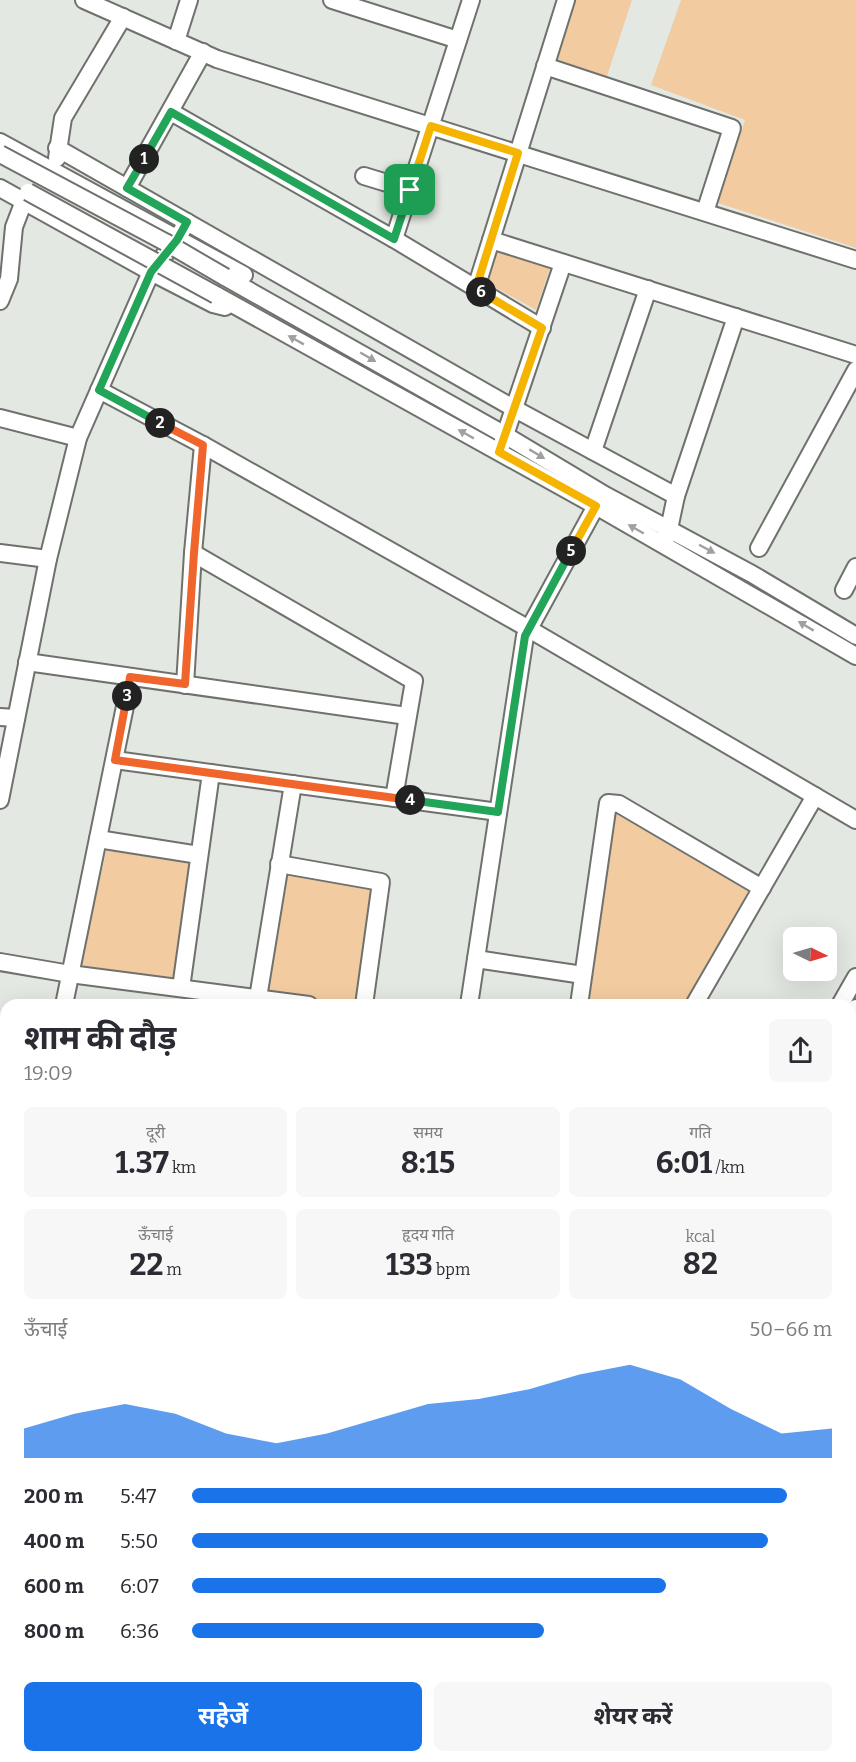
<!DOCTYPE html>
<html lang="hi">
<meta charset="utf-8">
<style>
:root{--surface:#fff;--page:#f7f7f7;--text:#2b2b33;--muted:#7c7c81;--accent:#1a73e8}
body{margin:0;font-family:Bitter,"Noto Sans Devanagari",serif;background:var(--page);color:var(--text);height:100vh;display:flex;flex-direction:column;font-size:22px;white-space:nowrap}
*{box-sizing:border-box;margin:0}
p{font-size:20px;color:var(--muted)}
.icon{flex:none;width:33px;height:33px;fill:none;stroke:currentColor;stroke-width:2;stroke-linecap:round;stroke-linejoin:round}
.map{position:relative;flex:1;overflow:hidden}
.drawer{position:absolute;left:0px;top:999px;width:856px;height:764px;display:flex;flex-direction:column;background:var(--surface);border-radius:18px 18px 0 0;box-shadow:0 6px 24px #0002}
.drawer>*{flex:none}
.needle{width:39px;rotate:95deg}
.fabs{position:absolute;left:783px;top:927px;display:grid;gap:12px}
.fabs a{display:grid;place-items:center;width:54px;height:54px;border-radius:9px;background:var(--surface);box-shadow:0 6px 24px #0002;font-size:30px}
.pin{position:absolute;display:grid;place-items:center;width:51px;height:51px;color:#fff;margin:-26px;border-radius:12px;box-shadow:0 3px 9px #0006}
.km{position:absolute;width:30px;height:30px;margin:-15px;border-radius:50%;background:#222;color:#fff;font-size:16px;line-height:30px;text-align:center}
.round{display:grid;place-items:center;flex:none;width:63px;height:63px;border-radius:9px;background:var(--page)}
.summary{display:flex;align-items:center;justify-content:space-between;height:102px;padding:0 24px}
h1{font-size:33px;font-weight:700;line-height:45px}
.figures{display:grid;grid-template-columns:repeat(3,1fr);gap:9px;height:102px;padding:6px 24px}
.figures div{display:grid;align-content:center;border-radius:9px;background:var(--page);text-align:center}
.figures b{font-size:30px;font-weight:700}
.figures small{font-size:16px;font-weight:400}
.figures p{font-size:16px}
.chart{height:168px;padding:12px 24px}
.chart p{display:flex;justify-content:space-between}
.chart svg{width:100%;height:108px;margin-top:6px;fill:var(--accent);opacity:.7}
.cta{display:flex;gap:12px;margin-top:auto;padding:12px 24px}
.cta a{flex:1;height:69px;border-radius:9px;background:var(--accent);color:#fff;font-size:24px;font-weight:700;line-height:69px;text-align:center}
.cta a+a{background:var(--page);color:var(--text)}
ul{padding:0 24px;list-style:none;font-size:20px}
li{display:grid;grid-template-columns:96px 72px 1fr;align-items:center;height:45px}
li i{height:15px;border-radius:8px;background:var(--accent)}
.map>svg:first-child{display:block}
.built{fill:#d6dcd0}
.green{fill:#f2cba1}
.lines{fill:none;stroke-linecap:round;stroke-linejoin:round}
.minor-casing{stroke:#6e716c;stroke-width:20}
.minor{stroke:#fff;stroke-width:16}
.minor-bridge-casing{stroke:#6e716c;stroke-width:20;stroke-linecap:butt}
.minor-bridge{stroke:#fff;stroke-width:16}
.oneway{fill:#a0a0a0}
.split-1-casing{stroke:#fff;stroke-width:12}
.split-2-casing{stroke:#fff;stroke-width:12}
.split-3-casing{stroke:#fff;stroke-width:12}
.split-4-casing{stroke:#fff;stroke-width:12}
.split-5-casing{stroke:#fff;stroke-width:12}
.split-6-casing{stroke:#fff;stroke-width:12}
.split-7-casing{stroke:#fff;stroke-width:12}
.split-1{stroke:#22a559;stroke-width:8}
.split-2{stroke:#22a559;stroke-width:8}
.split-3{stroke:#f0652b;stroke-width:8}
.split-4{stroke:#f0652b;stroke-width:8}
.split-5{stroke:#22a559;stroke-width:8}
.split-6{stroke:#f5b400;stroke-width:8}
.split-7{stroke:#f5b400;stroke-width:8}
</style>
<div class="map">
<svg width="856" height="1762" viewBox="0 0 856 1762">
<rect width="100%" height="100%" fill="#e4e8e2"/>
<path class="built" d="M 856,1209 L 856,1355 L 850,1354 L 850,1221 Z"/>
<g class="green">
<path d="M 574,0 L 632,0 L 607,76 L 555,59 Z"/>
<path d="M 681,0 L 856,0 L 856,248 L 718,203 L 745,120 L 651,85 Z"/>
<path d="M 497,251 L 550,268 L 536,310 L 487,283 Z"/>
<path d="M 615,813 L 750,890 L 685,1005 L 589,1005 Z"/>
<path d="M 107,848 L 191,861 L 176,979 L 80,965 Z"/>
<path d="M 287,874 L 372,888 L 356,1004 L 264,992 Z"/>
<path d="M 6,1353 L 6,1566 L 0,1565 L 0,1403 Z"/>
<path d="M 0,1665 L 6,1665 L 6,1756 L 58,1757 L 57,1762 L 0,1762 Z"/>
<path d="M 851,1730 L 856,1730 L 856,1762 L 802,1762 L 803,1757 L 850,1756 Z"/>
<path d="M 370,1756 L 552,1757 L 551,1762 L 370,1762 Z"/>
</g>
<g class="lines">
<defs>
<g id="minor">
<path d="M 84,0 L 217,59 L 856,260"/>
<path d="M 332,0 L 458,40"/>
<path d="M 176,41 L 189,0"/>
<path d="M 545,66 L 732,128 L 705,212"/>
<path d="M 171,112 L 394,239 L 542,328"/>
<path d="M 0,142 L 244,275"/>
<path d="M 57,148 L 515,409 L 676,496"/>
<path d="M 57,158 L 63,118 L 123,17"/>
<path d="M 364,176 L 410,190"/>
<path d="M 0,188 L 151,272 L 213,304 L 225,307"/>
<path d="M 127,188 L 203,52"/>
<path d="M 394,239 L 471,0"/>
<path d="M 491,240 L 856,355"/>
<path d="M 225,277 L 505,435 L 605,495 L 752,574 L 856,636"/>
<path d="M 476,288 L 566,0"/>
<path d="M 216,295 L 596,506 L 856,656"/>
<path d="M 0,301 L 9,279 L 14,227 L 24,201"/>
<path d="M 99,390 L 203,445 L 529,629 L 856,820"/>
<path d="M 0,418 L 78,438"/>
<path d="M 502,444 L 563,263"/>
<path d="M 593,451 L 648,289"/>
<path d="M 665,539 L 669,529 L 676,496 L 736,317"/>
<path d="M 759,548 L 856,370"/>
<path d="M 0,553 L 48,559"/>
<path d="M 193,553 L 414,681 L 394,798"/>
<path d="M 844,590 L 856,567"/>
<path d="M 27,662 L 407,716"/>
<path d="M 185,685 L 193,553 L 203,445"/>
<path d="M 0,717 L 16,718"/>
<path d="M 115,760 L 498,812"/>
<path d="M 0,800 L 48,559 L 78,438 L 151,272 L 177,239 L 187,222"/>
<path d="M 98,839 L 199,855"/>
<path d="M 279,864 L 381,882 L 364,1005"/>
<path d="M 476,959 L 583,975"/>
<path d="M 0,962 L 70,974 L 309,1005"/>
<path d="M 181,988 L 211,773"/>
<path d="M 258,998 L 293,784"/>
<path d="M 64,1005 L 131,677"/>
<path d="M 469,1005 L 525,636 L 596,506"/>
<path d="M 579,1005 L 608,803 L 619,804 L 762,888"/>
<path d="M 694,1005 L 815,796"/>
<path d="M 840,1005 L 856,977"/>
<path d="M 850,1018 L 856,1008"/>
<path d="M 0,1156 L 6,1156"/>
<path d="M 0,1345 L 6,1292"/>
<path d="M 850,1365 L 856,1366"/>
<path d="M 0,1574 L 6,1575"/>
<path d="M 0,1660 L 6,1660"/>
<path d="M 850,1671 L 856,1672"/>
<path d="M 850,1722 L 856,1723"/>
<path d="M 64,1762 L 65,1756"/>
<path d="M 167,1762 L 168,1756"/>
<path d="M 273,1762 L 274,1756"/>
<path d="M 361,1762 L 362,1756"/>
<path d="M 559,1762 L 559,1756"/>
<path d="M 678,1762 L 678,1756"/>
<path d="M 692,1762 L 692,1756"/>
<path d="M 791,1762 L 792,1756"/>
</g>
</defs>
<use href="#minor" class="minor-casing"/>
<use href="#minor" class="minor"/>
<defs>
<g id="minor-bridge">
<path d="M 0,154 L 165,242 L 225,277"/>
<path d="M 28,192 L 216,295"/>
</g>
</defs>
<use href="#minor-bridge" class="minor-bridge-casing"/>
<use href="#minor-bridge" class="minor-bridge"/>
</g>
<defs><path id="oneway-solid" d="M-6-.8H1V-3.2L6.5 0L1 3.2V.8H-6Z" transform="scale(1.5)"/></defs>
<g class="oneway">
<use href="#oneway-solid" transform="translate(296 340) rotate(-151)"/>
<use href="#oneway-solid" transform="translate(368 357) rotate(30)"/>
<use href="#oneway-solid" transform="translate(466 434) rotate(-151)"/>
<use href="#oneway-solid" transform="translate(537 454) rotate(31)"/>
<use href="#oneway-solid" transform="translate(636 529) rotate(-150)"/>
<use href="#oneway-solid" transform="translate(707 549) rotate(28)"/>
<use href="#oneway-solid" transform="translate(806 626) rotate(-149)"/>
</g>
<g class="lines">
<defs>
<path id="split-1" d="M 144,159 L 171,112 L 394,239 L 410,190"/>
<path id="split-2" d="M 144,159 L 127,188 L 187,222 L 177,240 L 151,272 L 99,390 L 160,423"/>
<path id="split-3" d="M 127,696 L 130,677 L 185,684 L 194,553 L 203,445 L 160,423"/>
<path id="split-4" d="M 127,696 L 115,760 L 410,800"/>
<path id="split-5" d="M 410,800 L 498,812 L 525,636 L 571,551"/>
<path id="split-6" d="M 481,292 L 542,328 L 499,452 L 596,506 L 571,551"/>
<path id="split-7" d="M 410,190 L 431,126 L 518,153 L 476,288 L 481,292"/>
</defs>
<use href="#split-1" class="split-1-casing"/>
<use href="#split-2" class="split-2-casing"/>
<use href="#split-3" class="split-3-casing"/>
<use href="#split-4" class="split-4-casing"/>
<use href="#split-5" class="split-5-casing"/>
<use href="#split-6" class="split-6-casing"/>
<use href="#split-7" class="split-7-casing"/>
<use href="#split-1" class="split-1"/>
<use href="#split-2" class="split-2"/>
<use href="#split-3" class="split-3"/>
<use href="#split-4" class="split-4"/>
<use href="#split-5" class="split-5"/>
<use href="#split-6" class="split-6"/>
<use href="#split-7" class="split-7"/>
</g>
</svg>
<div class="fabs">
<a><svg class="needle" viewBox="-14 -14 28 28"><path d="M0-13l5 13h-10z" fill="#e53935"/><path d="M0 13l5-13h-10z" fill="#7c7c81"/></svg></a>
</div>
<div class="pin" style="left:410px;top:190px;background:#1e9e55"><svg class="icon" aria-label="arrive" viewBox="0 0 24 24"><path d="M6 21V4h12l-3 4 3 4H6"/></svg></div>
<b class="km" style="left:144px;top:159px">1</b>
<b class="km" style="left:160px;top:423px">2</b>
<b class="km" style="left:127px;top:696px">3</b>
<b class="km" style="left:410px;top:800px">4</b>
<b class="km" style="left:571px;top:551px">5</b>
<b class="km" style="left:481px;top:292px">6</b>
<section class="drawer">
<div class="summary"><div><h1>शाम की दौड़</h1><p>19:09</p></div><a class="round"><svg class="icon" aria-label="share" viewBox="0 0 24 24"><path d="M12 15V3M7 8l5-5 5 5M5 13v7h14v-7"/></svg></a></div>
<div class="figures">
<div><p>दूरी</p><b>1.37<small> km</small></b></div>
<div><p>समय</p><b>8:15</b></div>
<div><p>गति</p><b>6:01<small> /km</small></b></div>
</div>
<div class="figures">
<div><p>ऊँचाई</p><b>22<small> m</small></b></div>
<div><p>हृदय गति</p><b>133<small> bpm</small></b></div>
<div><p>kcal</p><b>82</b></div>
</div>
<div class="chart"><p><span>ऊँचाई</span>50–66 m</p>
<svg viewBox="0 0 160 44" preserveAspectRatio="none"><path d="M0 44V32L10 26L20 22L30 26L40 34L50 38L60 34L70 28L80 22L90 20L100 16L110 10L120 6L130 12L140 24L150 34L160 32V44z"/></svg>
</div>
<ul>
<li><b>200 m</b>5:47<i style="width:93%"></i></li>
<li><b>400 m</b>5:50<i style="width:90%"></i></li>
<li><b>600 m</b>6:07<i style="width:74%"></i></li>
<li><b>800 m</b>6:36<i style="width:55%"></i></li>
</ul>
<div class="cta"><a>सहेजें</a><a>शेयर करें</a></div>
</section>
</div>
